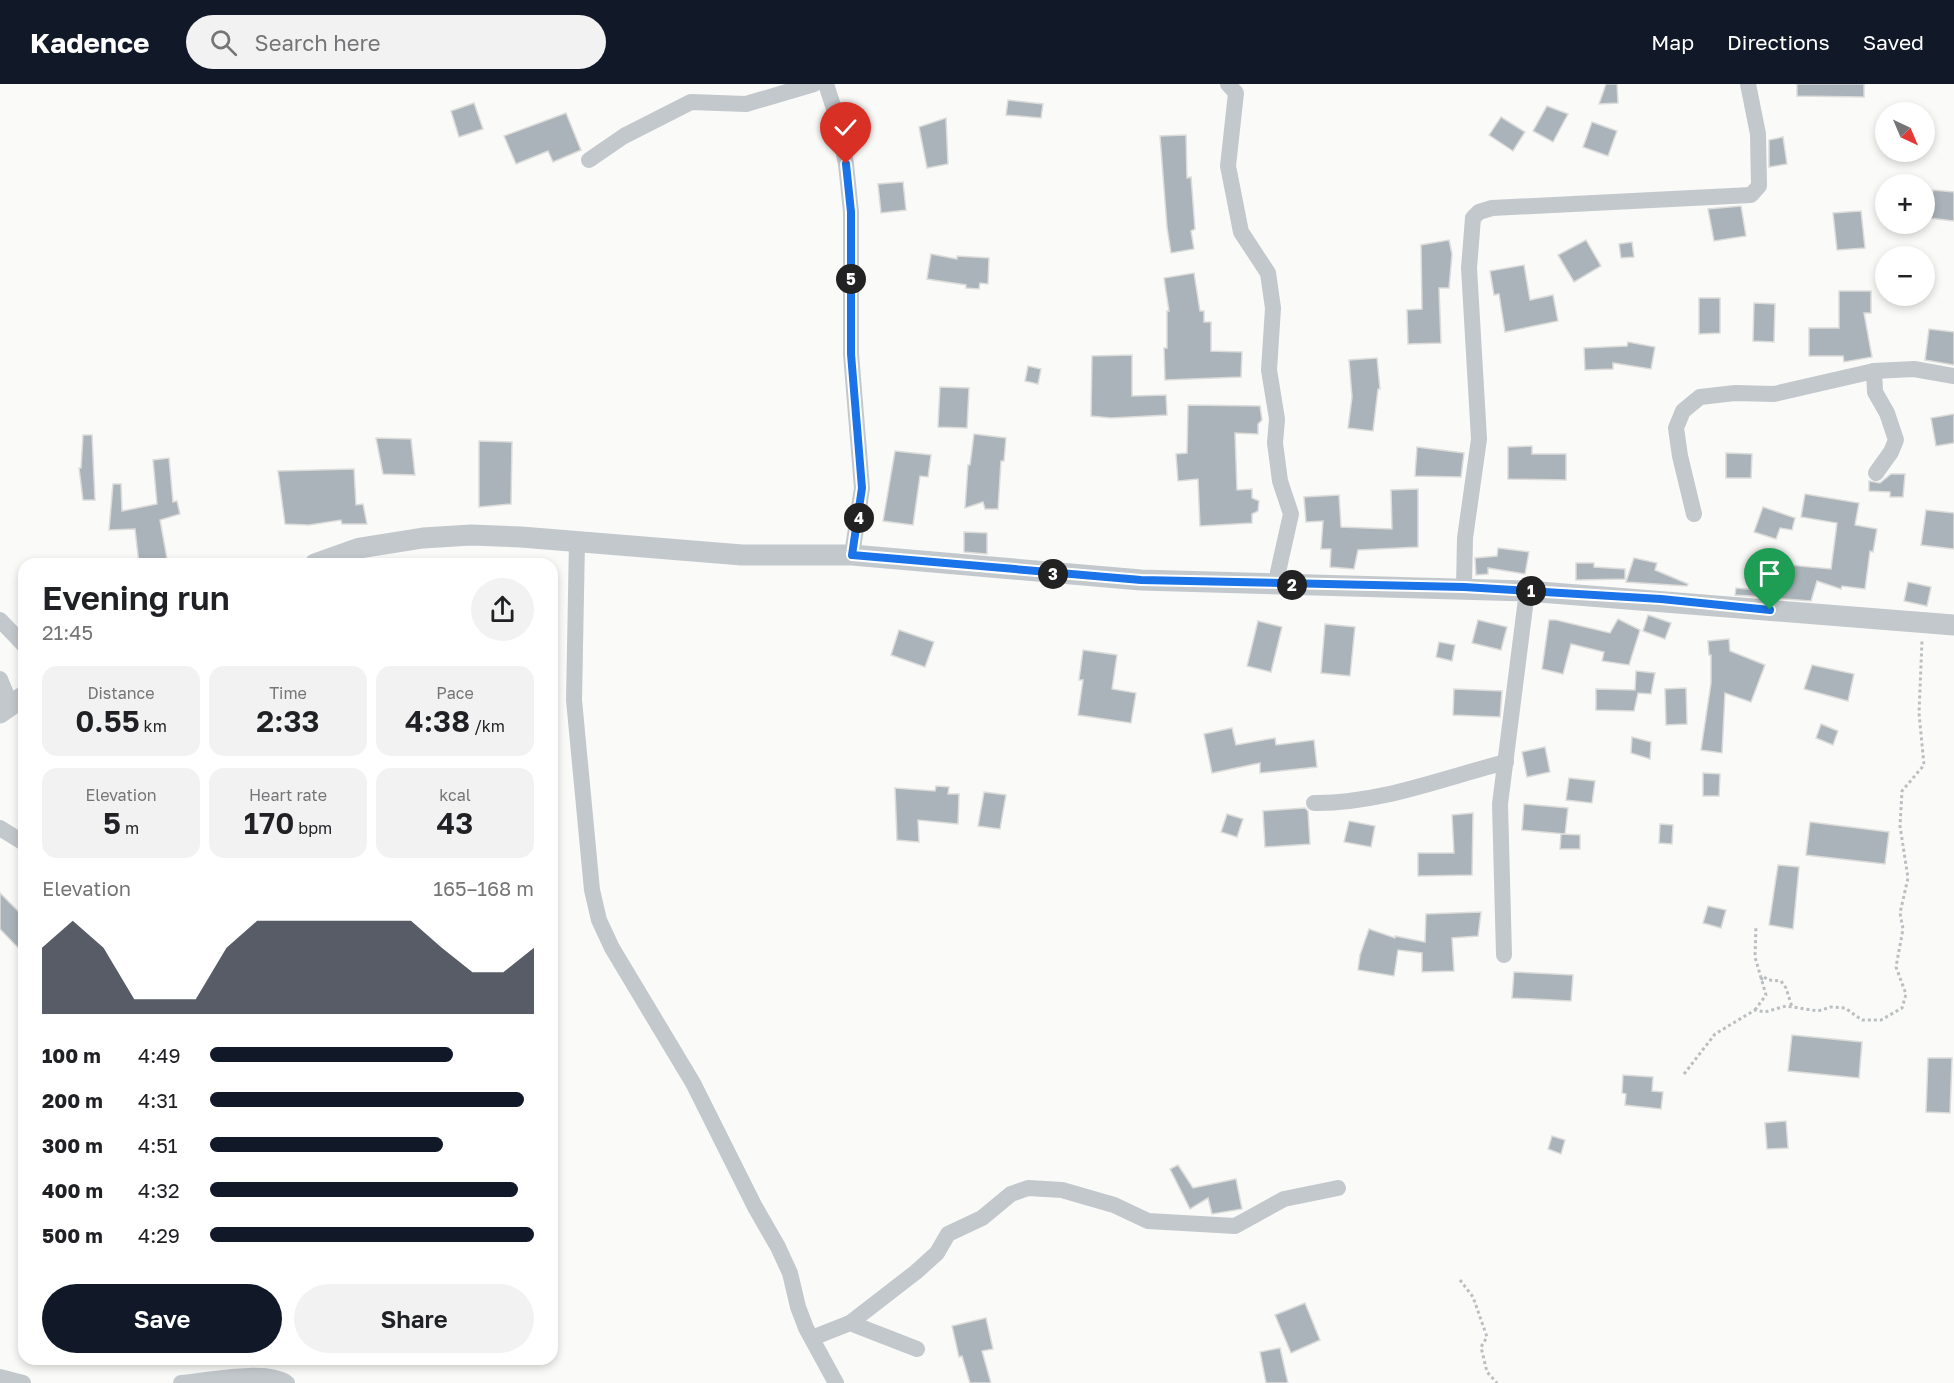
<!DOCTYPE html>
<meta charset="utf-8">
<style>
:root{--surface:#fff;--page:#f2f2f2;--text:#202124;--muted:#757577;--accent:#111827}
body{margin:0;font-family:"Golos Text",sans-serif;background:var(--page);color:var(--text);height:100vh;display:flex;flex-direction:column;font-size:22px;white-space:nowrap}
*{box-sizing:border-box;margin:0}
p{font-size:20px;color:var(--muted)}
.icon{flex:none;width:33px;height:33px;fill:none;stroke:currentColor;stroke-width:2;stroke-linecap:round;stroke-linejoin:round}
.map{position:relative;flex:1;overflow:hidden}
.side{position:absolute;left:18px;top:474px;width:540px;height:807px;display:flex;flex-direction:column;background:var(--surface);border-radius:18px;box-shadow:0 3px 9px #0003}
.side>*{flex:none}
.needle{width:39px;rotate:136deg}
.controls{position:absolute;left:1875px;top:18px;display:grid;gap:12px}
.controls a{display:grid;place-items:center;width:60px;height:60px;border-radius:50%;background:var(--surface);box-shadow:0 3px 9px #0003;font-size:30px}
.pin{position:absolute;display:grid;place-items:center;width:51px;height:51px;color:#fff;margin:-62px -26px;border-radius:50% 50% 50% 0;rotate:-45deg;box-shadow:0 0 6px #0007}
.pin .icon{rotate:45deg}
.km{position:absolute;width:30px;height:30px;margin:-15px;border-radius:50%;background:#222;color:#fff;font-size:16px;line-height:30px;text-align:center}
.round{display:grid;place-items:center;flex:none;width:63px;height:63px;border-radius:32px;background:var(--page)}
.overview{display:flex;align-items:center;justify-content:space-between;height:102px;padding:0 24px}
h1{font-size:33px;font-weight:600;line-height:45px}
.metrics{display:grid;grid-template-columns:repeat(3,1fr);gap:9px;height:102px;padding:6px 24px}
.metrics div{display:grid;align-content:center;border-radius:15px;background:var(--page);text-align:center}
.metrics b{font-size:30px;font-weight:600}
.metrics small{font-size:16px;font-weight:400}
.metrics p{font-size:16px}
.chart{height:168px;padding:12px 24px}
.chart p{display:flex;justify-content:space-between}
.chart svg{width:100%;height:108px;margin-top:6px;fill:var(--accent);opacity:.7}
.primary-button{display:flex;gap:12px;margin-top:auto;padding:12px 24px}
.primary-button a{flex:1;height:69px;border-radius:36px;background:var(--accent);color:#fff;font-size:24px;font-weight:600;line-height:69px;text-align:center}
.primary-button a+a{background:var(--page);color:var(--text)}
ul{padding:0 24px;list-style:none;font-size:20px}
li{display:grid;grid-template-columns:96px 72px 1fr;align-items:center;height:45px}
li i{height:15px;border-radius:8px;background:var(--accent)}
header{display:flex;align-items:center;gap:36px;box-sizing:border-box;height:84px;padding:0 30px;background:var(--accent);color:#fff}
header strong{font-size:28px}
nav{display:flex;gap:33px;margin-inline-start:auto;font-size:21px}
.search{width:420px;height:54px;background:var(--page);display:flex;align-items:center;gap:15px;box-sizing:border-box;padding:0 21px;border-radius:33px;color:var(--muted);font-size:22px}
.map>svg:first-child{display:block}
.building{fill:#aab3b9;stroke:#dcdcda;stroke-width:1.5}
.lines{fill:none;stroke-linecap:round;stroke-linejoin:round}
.path{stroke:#bbbfc2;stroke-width:3;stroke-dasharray:3 3;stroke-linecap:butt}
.minor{stroke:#c3c8cc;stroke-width:16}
.tertiary{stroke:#c3c8cc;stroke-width:21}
.route-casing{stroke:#fff;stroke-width:12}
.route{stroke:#1a73e8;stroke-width:8}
</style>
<header>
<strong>Kadence</strong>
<div class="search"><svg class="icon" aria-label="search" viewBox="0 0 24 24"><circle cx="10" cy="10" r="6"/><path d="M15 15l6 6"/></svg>Search here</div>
<nav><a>Map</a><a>Directions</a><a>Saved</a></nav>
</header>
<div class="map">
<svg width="1954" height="1299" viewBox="0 0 1954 1299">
<rect width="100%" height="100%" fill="#fafaf8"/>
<g class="building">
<path d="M 1606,0 L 1617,0 L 1618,19 L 1599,20 Z"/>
<path d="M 1797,0 L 1864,0 L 1864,13 L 1797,12 Z"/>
<path d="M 1008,16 L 1043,20 L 1041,34 L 1006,31 Z"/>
<path d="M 474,19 L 483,45 L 459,53 L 451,27 Z"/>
<path d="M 1547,22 L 1568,30 L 1553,58 L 1533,47 Z"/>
<path d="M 566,29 L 581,66 L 553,78 L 548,67 L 516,80 L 504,52 Z"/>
<path d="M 1501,33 L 1525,48 L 1513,67 L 1489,51 Z"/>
<path d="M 946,34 L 948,80 L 927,84 L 919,43 Z"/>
<path d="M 1592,38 L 1617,47 L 1608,72 L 1583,63 Z"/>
<path d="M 1186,51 L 1187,94 L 1191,93 L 1195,145 L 1191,147 L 1194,165 L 1171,169 L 1167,143 L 1160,52 Z"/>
<path d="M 1783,53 L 1787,80 L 1769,83 L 1769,56 Z"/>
<path d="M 903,98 L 906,126 L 881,129 L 878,100 Z"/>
<path d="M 1933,106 L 1954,108 L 1954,137 L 1929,134 Z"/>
<path d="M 1741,122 L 1746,152 L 1714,157 L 1708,125 Z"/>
<path d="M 1861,127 L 1865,164 L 1837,166 L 1833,129 Z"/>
<path d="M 1449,156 L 1452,170 L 1449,204 L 1439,204 L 1441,259 L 1408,260 L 1407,226 L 1422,225 L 1421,161 Z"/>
<path d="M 1586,156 L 1601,182 L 1574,198 L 1558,171 Z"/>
<path d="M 1632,158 L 1634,173 L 1621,174 L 1619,160 Z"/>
<path d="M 931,170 L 957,175 L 957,172 L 989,174 L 988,200 L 980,199 L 979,205 L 966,204 L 966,201 L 927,195 Z"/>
<path d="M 1524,181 L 1530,216 L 1553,211 L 1558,237 L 1505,248 L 1499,210 L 1494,211 L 1490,187 Z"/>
<path d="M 1194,189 L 1200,227 L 1204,227 L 1204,238 L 1211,238 L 1211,267 L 1242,268 L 1241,293 L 1165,296 L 1164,264 L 1167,264 L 1167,227 L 1169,227 L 1164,194 Z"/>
<path d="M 1839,207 L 1871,207 L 1871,229 L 1864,229 L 1872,273 L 1844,278 L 1843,272 L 1809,272 L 1809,244 L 1839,244 Z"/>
<path d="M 1699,214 L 1720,214 L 1720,249 L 1699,250 Z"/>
<path d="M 1754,219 L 1775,220 L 1774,258 L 1753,257 Z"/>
<path d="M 1929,245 L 1954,248 L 1954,281 L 1925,276 Z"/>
<path d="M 1628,258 L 1655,263 L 1651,285 L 1613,279 L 1613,285 L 1585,286 L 1584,264 L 1627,262 Z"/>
<path d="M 1132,271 L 1132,312 L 1166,311 L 1167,331 L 1111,334 L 1091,332 L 1092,272 Z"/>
<path d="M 1377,274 L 1380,305 L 1378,305 L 1373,347 L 1348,344 L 1352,313 L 1349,276 Z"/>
<path d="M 1028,282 L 1041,285 L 1038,300 L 1025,297 Z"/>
<path d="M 940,303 L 969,304 L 967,344 L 938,343 Z"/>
<path d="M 1188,321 L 1260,322 L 1262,336 L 1258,340 L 1258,350 L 1235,349 L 1237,406 L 1252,405 L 1252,414 L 1259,417 L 1258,427 L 1252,430 L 1252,439 L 1200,442 L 1198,395 L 1178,397 L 1176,370 L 1187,369 Z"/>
<path d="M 1954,330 L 1954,359 L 1936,362 L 1931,334 Z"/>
<path d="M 974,350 L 1006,354 L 1004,377 L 1001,377 L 998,425 L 985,425 L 983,418 L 965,424 L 968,381 L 970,381 Z"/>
<path d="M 83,351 L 92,351 L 95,416 L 83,416 L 79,384 L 81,384 Z"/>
<path d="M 376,354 L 411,355 L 415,391 L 383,390 Z"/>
<path d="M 479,357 L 512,358 L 511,420 L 479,423 Z"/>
<path d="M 1532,362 L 1532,370 L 1566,370 L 1566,396 L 1508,395 L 1508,363 Z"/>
<path d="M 1417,363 L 1464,369 L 1461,393 L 1415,392 Z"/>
<path d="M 895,367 L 931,371 L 928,393 L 920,392 L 913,441 L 883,437 Z"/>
<path d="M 1726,369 L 1752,370 L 1751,394 L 1726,394 Z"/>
<path d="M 169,374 L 173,418 L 177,417 L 180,430 L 160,436 L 168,480 L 139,480 L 135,445 L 109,446 L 113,400 L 121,400 L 122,427 L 157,420 L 153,376 Z"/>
<path d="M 354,385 L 356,421 L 363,420 L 367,440 L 342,440 L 341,436 L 309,441 L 285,440 L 278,387 Z"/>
<path d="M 1891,390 L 1905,390 L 1903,413 L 1890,413 L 1890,408 L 1869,407 L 1869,397 L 1880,399 Z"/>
<path d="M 1418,405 L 1418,463 L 1358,466 L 1354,485 L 1330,483 L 1331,465 L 1321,465 L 1323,437 L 1306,438 L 1304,413 L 1339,411 L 1341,443 L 1392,445 L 1391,406 Z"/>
<path d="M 1805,410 L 1859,419 L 1855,441 L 1877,445 L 1873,468 L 1870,467 L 1865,505 L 1842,502 L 1841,505 L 1817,497 L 1811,517 L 1770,514 L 1776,492 L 1791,495 L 1792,489 L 1787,488 L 1789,481 L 1831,485 L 1837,439 L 1801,433 Z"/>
<path d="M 1763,423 L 1795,434 L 1792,446 L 1780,444 L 1776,455 L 1754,448 Z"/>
<path d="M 1926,426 L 1954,429 L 1954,465 L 1921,461 Z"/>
<path d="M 964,448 L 987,449 L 987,470 L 964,468 Z"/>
<path d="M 1498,464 L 1529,468 L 1525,490 L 1488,484 L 1488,490 L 1476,491 L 1475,474 L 1497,472 Z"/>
<path d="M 1634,474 L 1657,479 L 1655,486 L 1688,500 L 1687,502 L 1626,498 Z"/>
<path d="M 1576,479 L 1594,479 L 1594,483 L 1625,485 L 1625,495 L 1576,496 Z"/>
<path d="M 1908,498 L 1931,503 L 1927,522 L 1904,517 Z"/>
<path d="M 1736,504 L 1768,507 L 1766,513 L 1735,511 Z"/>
<path d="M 1648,531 L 1671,539 L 1665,555 L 1643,547 Z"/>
<path d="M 1618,535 L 1640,546 L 1629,581 L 1602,577 L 1604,568 L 1571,560 L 1563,590 L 1542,585 L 1549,536 L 1556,536 L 1610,549 Z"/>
<path d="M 1478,536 L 1507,543 L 1501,566 L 1472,559 Z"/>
<path d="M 1258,537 L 1282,543 L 1271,588 L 1247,582 Z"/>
<path d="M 1325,540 L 1355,543 L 1350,592 L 1321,589 Z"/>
<path d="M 899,546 L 934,558 L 925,583 L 891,571 Z"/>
<path d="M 1729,555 L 1730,567 L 1765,581 L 1751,618 L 1725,609 L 1722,669 L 1701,666 L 1711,599 L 1711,571 L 1709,571 L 1708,557 Z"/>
<path d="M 1439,558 L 1455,561 L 1452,577 L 1436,573 Z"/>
<path d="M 1083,566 L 1117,571 L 1112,605 L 1136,609 L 1131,639 L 1078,631 L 1083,596 L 1079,596 Z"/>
<path d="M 1812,581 L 1854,590 L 1848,617 L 1804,605 Z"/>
<path d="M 1636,587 L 1655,589 L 1651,610 L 1638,609 L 1634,627 L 1596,626 L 1596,605 L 1635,606 Z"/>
<path d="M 1686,604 L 1687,640 L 1666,641 L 1665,605 Z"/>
<path d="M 1454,605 L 1502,607 L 1500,633 L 1453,631 Z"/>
<path d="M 1821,640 L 1838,647 L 1833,661 L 1816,654 Z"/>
<path d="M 1232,644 L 1236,661 L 1275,654 L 1276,661 L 1314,656 L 1317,683 L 1260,689 L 1260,679 L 1212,689 L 1204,650 Z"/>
<path d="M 1632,653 L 1651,658 L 1650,675 L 1631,669 Z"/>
<path d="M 1545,663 L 1550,688 L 1527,693 L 1522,668 Z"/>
<path d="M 1703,689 L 1720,690 L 1719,712 L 1703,712 Z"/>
<path d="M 1569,694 L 1595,697 L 1592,719 L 1566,716 Z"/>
<path d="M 936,702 L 949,703 L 948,710 L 959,710 L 958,740 L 918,736 L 919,758 L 897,756 L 895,704 L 935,707 Z"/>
<path d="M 984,708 L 1006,711 L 1000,745 L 978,742 Z"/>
<path d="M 1524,720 L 1568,724 L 1565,750 L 1522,746 Z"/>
<path d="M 1305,724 L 1308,727 L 1310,760 L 1265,763 L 1263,727 Z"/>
<path d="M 1473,729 L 1472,791 L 1418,792 L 1418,769 L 1454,769 L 1452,731 Z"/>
<path d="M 1227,730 L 1243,735 L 1237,753 L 1221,748 Z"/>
<path d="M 1349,737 L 1375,742 L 1371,763 L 1344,758 Z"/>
<path d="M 1810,738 L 1889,748 L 1885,780 L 1806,771 Z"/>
<path d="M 1660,740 L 1673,741 L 1672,760 L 1659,759 Z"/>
<path d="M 1561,750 L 1580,751 L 1580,765 L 1560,765 Z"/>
<path d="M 1778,781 L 1799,783 L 1793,845 L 1769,841 Z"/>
<path d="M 0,809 L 24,833 L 24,870 L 0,845 Z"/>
<path d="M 1708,822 L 1726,826 L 1721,844 L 1703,839 Z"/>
<path d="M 1481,828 L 1478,852 L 1452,854 L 1454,887 L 1422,888 L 1422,869 L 1398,866 L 1394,892 L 1358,886 L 1360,871 L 1369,845 L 1395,854 L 1395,852 L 1425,858 L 1426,830 Z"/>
<path d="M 1514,888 L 1573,891 L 1571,917 L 1512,914 Z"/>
<path d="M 1792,951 L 1862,958 L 1859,994 L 1788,987 Z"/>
<path d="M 1928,974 L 1952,974 L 1950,1029 L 1926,1028 Z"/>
<path d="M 1623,991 L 1653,993 L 1652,1007 L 1663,1008 L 1661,1025 L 1625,1021 L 1626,1010 L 1622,1009 Z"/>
<path d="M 1786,1037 L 1788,1064 L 1767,1065 L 1765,1039 Z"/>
<path d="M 1552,1052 L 1565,1056 L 1561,1070 L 1548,1065 Z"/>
<path d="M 1178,1081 L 1193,1104 L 1236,1095 L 1242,1125 L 1212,1130 L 1208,1114 L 1190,1125 L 1170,1085 Z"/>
<path d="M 1305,1219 L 1320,1256 L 1291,1269 L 1275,1231 Z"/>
<path d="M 986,1234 L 993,1265 L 982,1267 L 991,1299 L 970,1299 L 962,1272 L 959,1273 L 952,1242 Z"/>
<path d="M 1280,1264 L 1288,1299 L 1266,1299 L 1260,1268 Z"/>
</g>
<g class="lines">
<g class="path">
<path d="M 1761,896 L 1763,892 L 1768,896 L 1781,897 L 1786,904 L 1792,923"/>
<path d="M 1755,926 L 1766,911 L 1755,873 L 1756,842"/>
<path d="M 1684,990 L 1715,950 L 1755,926 L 1765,928 L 1786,922 L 1818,927 L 1831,923 L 1845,924 L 1862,936 L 1881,936 L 1902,924 L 1906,910 L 1896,883 L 1903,845 L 1900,829 L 1908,794 L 1900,742 L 1902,707 L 1924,681 L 1919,629 L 1922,557"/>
<path d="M 1460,1196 L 1473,1213 L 1487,1253 L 1481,1263 L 1487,1288 L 1497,1299"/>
</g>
<g class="minor">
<path d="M 826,0 L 836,31 L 846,80 L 851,128 L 851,270 L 862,404 L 852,471"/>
<path d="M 1228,0 L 1236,9 L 1228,82 L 1241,148 L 1268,189 L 1273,224 L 1269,286 L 1277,335 L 1275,359 L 1280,397 L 1291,430 L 1278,488 L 1281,500"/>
<path d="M 589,76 L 624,52 L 691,18 L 746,20 L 814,0"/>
<path d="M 1874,287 L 1875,308 L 1887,329 L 1896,356 L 1891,368 L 1876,389"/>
<path d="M 1694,430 L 1680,372 L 1676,344 L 1683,327 L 1700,313 L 1735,309 L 1774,310 L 1874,287 L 1914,285 L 1954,292"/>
<path d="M 577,457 L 574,616 L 592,806 L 599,836 L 612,864 L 693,999 L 755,1123 L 778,1163 L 790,1189 L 798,1223 L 806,1244 L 836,1299"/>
<path d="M 1464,503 L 1465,454 L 1479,355 L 1469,184 L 1473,134 L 1479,128 L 1492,124 L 1751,111 L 1759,102 L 1758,50 L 1748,0"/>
<path d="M 0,536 L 24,561"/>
<path d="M 0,595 L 11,622"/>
<path d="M 1314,719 C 1379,720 1443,694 1506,678"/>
<path d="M 0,744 L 24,759"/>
<path d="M 1504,871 L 1500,720 L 1527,507"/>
<path d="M 850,1239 L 916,1188 L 937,1169 L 948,1150 L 982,1134 L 1011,1110 L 1028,1104 L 1062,1106 L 1114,1121 L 1148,1137 L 1235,1142 L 1284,1115 L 1338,1104"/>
<path d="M 812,1254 L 850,1239 L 917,1265"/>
<path d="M 0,1293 L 23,1299"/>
<path d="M 181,1299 C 207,1297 265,1284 287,1299"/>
</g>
<g class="tertiary">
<path d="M 315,480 L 360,464 L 423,454 L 471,451 L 521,453 L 742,471 L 852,471 L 1141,496 L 1527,507 L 1954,541"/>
<path d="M 0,629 L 24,612"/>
</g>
</g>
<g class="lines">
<defs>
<path id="route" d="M 846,80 L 851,128 L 851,270 L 862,404 L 852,471 L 1141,496 L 1464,503 L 1661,515 L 1770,526"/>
</defs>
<use href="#route" class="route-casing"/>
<use href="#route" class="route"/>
</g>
</svg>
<div class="controls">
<a><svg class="needle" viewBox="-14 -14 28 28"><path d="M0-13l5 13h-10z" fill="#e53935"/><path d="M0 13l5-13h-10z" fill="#757577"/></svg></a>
<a>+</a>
<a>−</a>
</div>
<div class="pin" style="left:1770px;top:526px;background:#1e9e55"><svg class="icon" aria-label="arrive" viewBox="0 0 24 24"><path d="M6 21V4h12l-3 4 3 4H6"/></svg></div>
<div class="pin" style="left:846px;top:80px;background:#d93025"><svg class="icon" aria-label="check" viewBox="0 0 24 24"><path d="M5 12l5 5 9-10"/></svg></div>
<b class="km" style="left:1531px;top:507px">1</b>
<b class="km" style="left:1292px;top:501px">2</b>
<b class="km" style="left:1053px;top:490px">3</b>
<b class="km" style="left:859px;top:434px">4</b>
<b class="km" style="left:851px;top:195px">5</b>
<section class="side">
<div class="overview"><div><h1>Evening run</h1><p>21:45</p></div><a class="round"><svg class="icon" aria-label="share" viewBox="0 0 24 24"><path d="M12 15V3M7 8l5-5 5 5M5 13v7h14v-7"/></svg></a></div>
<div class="metrics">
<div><p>Distance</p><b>0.55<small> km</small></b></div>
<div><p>Time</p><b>2:33</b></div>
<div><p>Pace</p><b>4:38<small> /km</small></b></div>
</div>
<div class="metrics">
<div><p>Elevation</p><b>5<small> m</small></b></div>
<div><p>Heart rate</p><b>170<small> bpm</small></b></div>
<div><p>kcal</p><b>43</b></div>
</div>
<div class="chart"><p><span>Elevation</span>165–168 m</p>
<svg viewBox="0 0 160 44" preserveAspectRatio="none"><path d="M0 44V17L10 6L20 17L30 38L40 38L50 38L60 17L70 6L80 6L90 6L100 6L110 6L120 6L130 17L140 27L150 27L160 17V44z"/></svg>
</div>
<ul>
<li><b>100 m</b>4:49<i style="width:75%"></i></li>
<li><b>200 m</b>4:31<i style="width:97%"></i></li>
<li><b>300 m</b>4:51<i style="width:72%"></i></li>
<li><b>400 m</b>4:32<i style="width:95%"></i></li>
<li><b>500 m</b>4:29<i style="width:100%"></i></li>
</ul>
<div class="primary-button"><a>Save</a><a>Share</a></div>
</section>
</div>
